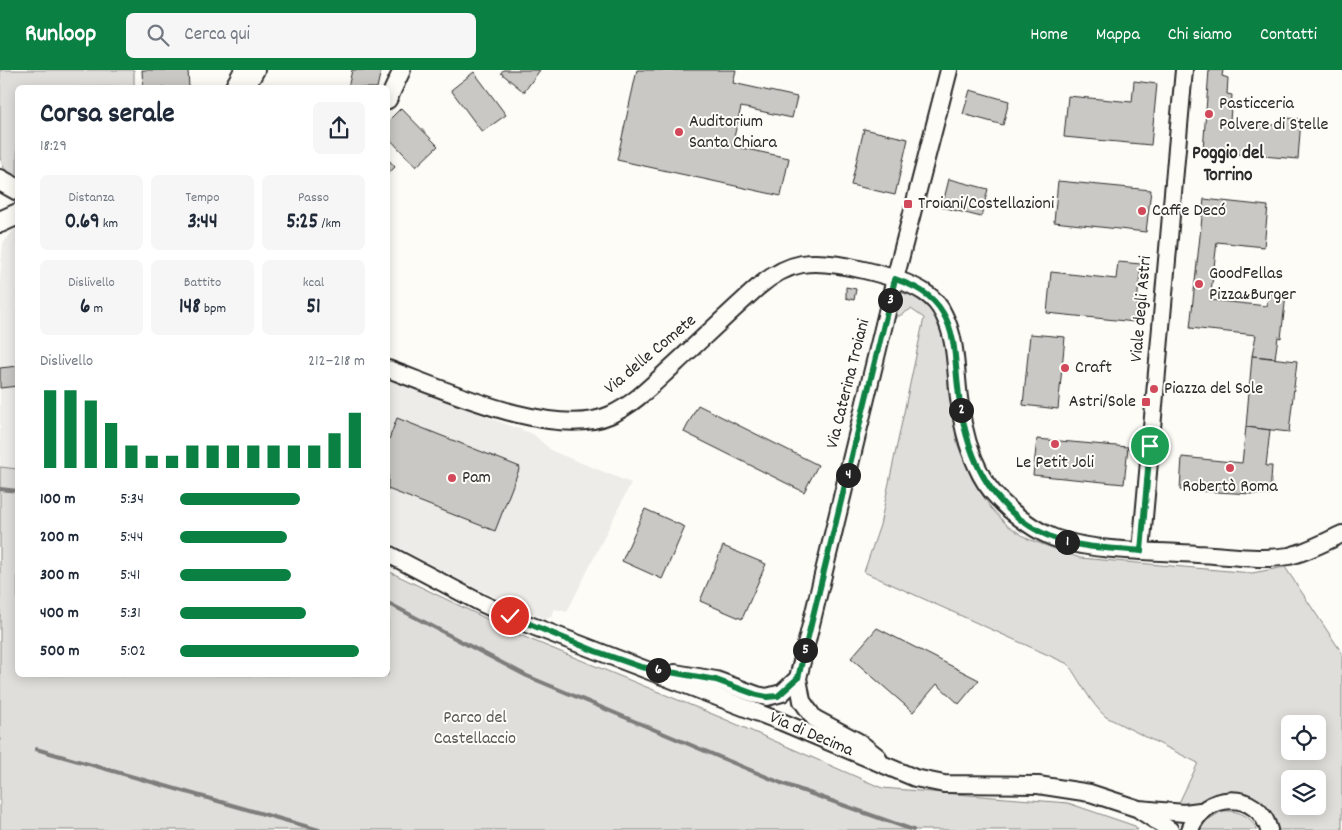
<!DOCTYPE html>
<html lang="it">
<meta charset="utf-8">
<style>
:root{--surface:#fff;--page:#f6f6f7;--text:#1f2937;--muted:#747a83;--accent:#0b8043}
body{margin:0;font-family:Dekko,sans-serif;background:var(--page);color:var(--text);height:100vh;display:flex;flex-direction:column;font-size:19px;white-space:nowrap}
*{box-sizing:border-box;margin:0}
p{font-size:16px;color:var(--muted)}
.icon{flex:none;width:28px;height:28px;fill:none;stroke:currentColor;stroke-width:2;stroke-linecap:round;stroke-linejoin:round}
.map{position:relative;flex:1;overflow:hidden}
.side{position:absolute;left:15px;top:15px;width:375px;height:592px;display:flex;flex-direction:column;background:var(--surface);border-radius:8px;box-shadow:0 2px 12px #0003}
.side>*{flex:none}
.buttons{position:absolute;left:1281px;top:645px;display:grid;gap:10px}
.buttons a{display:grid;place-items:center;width:45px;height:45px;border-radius:8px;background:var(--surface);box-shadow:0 2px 12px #0003;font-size:25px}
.pin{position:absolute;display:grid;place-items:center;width:42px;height:42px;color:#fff;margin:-21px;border:2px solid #fff;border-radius:50%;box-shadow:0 1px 5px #0007}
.km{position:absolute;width:25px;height:25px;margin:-12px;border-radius:50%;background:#222;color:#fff;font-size:14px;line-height:25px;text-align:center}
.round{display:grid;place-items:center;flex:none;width:52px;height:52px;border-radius:8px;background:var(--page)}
.overview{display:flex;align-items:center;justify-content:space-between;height:85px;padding:0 25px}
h1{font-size:28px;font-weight:700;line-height:38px}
.metrics{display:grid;grid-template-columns:repeat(3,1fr);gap:8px;height:85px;padding:5px 25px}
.metrics div{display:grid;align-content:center;border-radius:8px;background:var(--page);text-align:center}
.metrics b{font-size:21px;font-weight:700}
.metrics small{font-size:14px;font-weight:400}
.metrics p{font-size:14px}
.chart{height:140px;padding:10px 25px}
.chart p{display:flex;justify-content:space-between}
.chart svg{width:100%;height:90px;margin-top:5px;stroke:var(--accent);stroke-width:6}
ul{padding:0 25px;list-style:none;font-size:16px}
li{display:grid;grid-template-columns:80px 60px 1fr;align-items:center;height:38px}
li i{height:12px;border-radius:6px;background:var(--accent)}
header{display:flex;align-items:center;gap:30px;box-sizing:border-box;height:70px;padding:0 25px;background:var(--accent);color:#fff}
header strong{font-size:24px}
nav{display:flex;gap:28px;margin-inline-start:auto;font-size:18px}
.search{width:350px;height:45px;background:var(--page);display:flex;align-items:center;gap:12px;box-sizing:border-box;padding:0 18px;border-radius:8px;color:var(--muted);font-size:19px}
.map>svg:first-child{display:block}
.built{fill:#edece8}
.green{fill:#dfdeda;stroke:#858482;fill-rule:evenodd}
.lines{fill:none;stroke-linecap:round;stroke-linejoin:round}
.stream{stroke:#7e7d7b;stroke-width:4}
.building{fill:#c9c8c4;stroke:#2b2b2b}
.minor-casing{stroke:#2b2b2b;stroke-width:20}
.major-casing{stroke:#2b2b2b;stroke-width:24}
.minor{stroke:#fdfcf7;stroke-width:16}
.major{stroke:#fdfcf7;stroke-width:20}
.route-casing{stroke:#fff;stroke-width:10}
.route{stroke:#0b8043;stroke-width:6}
.poi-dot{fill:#d1495b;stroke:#fdfcf7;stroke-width:2}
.labels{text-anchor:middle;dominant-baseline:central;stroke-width:4;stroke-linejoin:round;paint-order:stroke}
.poi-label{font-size:18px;fill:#2b2b2b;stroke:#fdfcf7;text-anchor:start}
.street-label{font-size:18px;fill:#2b2b2b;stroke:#fdfcf7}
.park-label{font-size:18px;fill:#585857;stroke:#fdfcf7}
.neighbourhood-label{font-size:19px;font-weight:bold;fill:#2b2b2b;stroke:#fdfcf7}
</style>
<header>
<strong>Runloop</strong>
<div class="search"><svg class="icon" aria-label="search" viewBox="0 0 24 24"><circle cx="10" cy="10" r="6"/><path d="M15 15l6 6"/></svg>Cerca qui</div>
<nav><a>Home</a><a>Mappa</a><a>Chi siamo</a><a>Contatti</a></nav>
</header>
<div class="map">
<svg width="1342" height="760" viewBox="0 0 1342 760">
<rect width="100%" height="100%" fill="#fdfcf7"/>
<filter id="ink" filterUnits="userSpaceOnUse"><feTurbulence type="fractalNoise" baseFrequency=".02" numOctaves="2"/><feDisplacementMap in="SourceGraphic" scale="10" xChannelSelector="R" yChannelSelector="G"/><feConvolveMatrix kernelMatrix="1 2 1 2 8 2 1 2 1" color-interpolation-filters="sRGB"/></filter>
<g filter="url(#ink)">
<g class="built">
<path d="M 17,157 L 17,399 L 0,397 L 0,209 L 3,173 Z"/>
<path d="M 388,310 L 533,364 L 552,381 L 631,413 L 567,542 L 555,539 L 551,547 L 545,549 L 475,518 L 388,472 Z"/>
</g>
<g class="green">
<path d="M 0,0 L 134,0 L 134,17 L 18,18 L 17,111 L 6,103 L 0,88 Z"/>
<path d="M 899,222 L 922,228 L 942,256 L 957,373 L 972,409 L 991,438 L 1007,455 L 1028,469 L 1080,488 L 1252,503 L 1285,497 L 1342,583 L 1342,760 L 1276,760 C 1258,736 1246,712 1210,726 C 1205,727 1202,732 1197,734 C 1191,736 1183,736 1177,737 L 1198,693 L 1106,647 C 1091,634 1080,611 1068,594 L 864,502 L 880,455 L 924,248 L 911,239 L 894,249 ZM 1290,654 L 1318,654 L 1318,681 L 1290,681 ZM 1290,709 L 1318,709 L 1318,736 L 1290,736 Z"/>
<path d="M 0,397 L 17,399 L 18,605 L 388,605 L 388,501 L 522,566 L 722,648 L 882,718 L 1068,733 L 1135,756 L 1138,760 L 0,760 Z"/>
<path d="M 1222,741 C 1237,740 1251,745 1257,760 L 1200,760 L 1206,751 Z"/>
</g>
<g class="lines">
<g class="stream">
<path d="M 0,419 L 18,421"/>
<path d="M 388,533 L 527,606 L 781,713 L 913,760"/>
<path d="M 36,679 L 319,760"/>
</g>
</g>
<g class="building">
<path d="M 142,0 L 188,0 L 189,18 L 143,18 Z"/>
<path d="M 352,0 L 381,0 L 377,18 L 348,18 Z"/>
<path d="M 503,0 L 540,0 L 524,22 L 501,3 Z"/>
<path d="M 637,0 L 736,0 L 733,13 L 797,27 L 792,48 L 741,37 L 732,76 L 789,88 L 781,126 L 617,90 Z"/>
<path d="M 1209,0 L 1223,0 L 1222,6 L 1228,8 L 1227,24 L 1232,25 L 1230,51 L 1284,56 L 1285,48 L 1301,49 L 1298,89 L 1203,81 Z"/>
<path d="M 474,2 L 506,45 L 482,62 L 451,20 Z"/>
<path d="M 1134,11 L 1157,14 L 1151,75 L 1064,67 L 1068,26 L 1132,32 Z"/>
<path d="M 970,20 L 1009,31 L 1003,55 L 963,44 Z"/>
<path d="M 401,38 L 438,76 L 416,97 L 388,67 L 388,51 Z"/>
<path d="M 864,59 L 908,69 L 895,125 L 851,115 Z"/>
<path d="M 388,89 L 395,97 L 388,104 Z"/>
<path d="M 949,109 L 988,119 L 981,147 L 942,137 Z"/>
<path d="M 1058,111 L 1151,120 L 1146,162 L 1054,152 Z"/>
<path d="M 1204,129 L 1268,136 L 1264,177 L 1217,172 L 1210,230 L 1267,236 L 1268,223 L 1286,225 L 1281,268 L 1278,267 L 1275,288 L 1252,286 L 1256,265 L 1190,258 Z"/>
<path d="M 1118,192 L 1141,194 L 1135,252 L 1047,243 L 1051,202 L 1116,209 Z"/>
<path d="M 846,217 L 856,219 L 854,230 L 846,228 Z"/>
<path d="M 1030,264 L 1065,267 L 1058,339 L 1023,335 Z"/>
<path d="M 1252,286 L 1297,291 L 1289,362 L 1246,357 Z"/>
<path d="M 18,296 L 18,316 L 0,318 L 0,298 Z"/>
<path d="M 698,335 L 818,395 L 804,422 L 684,362 Z"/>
<path d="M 397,348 L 520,397 L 495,461 L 388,419 L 388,372 Z"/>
<path d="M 1246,357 L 1270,360 L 1266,396 L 1272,396 L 1270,425 L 1180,420 L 1182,387 L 1242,393 Z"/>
<path d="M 1037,369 L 1128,377 L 1124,414 L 1033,405 Z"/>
<path d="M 645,439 L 685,457 L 662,509 L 622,491 Z"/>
<path d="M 723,476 L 766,494 L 742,549 L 700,531 Z"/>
<path d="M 877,558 L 979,610 L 959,634 L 937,614 L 913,642 L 851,588 Z"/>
</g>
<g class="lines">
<defs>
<g id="minor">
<path d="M 233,18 L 243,0"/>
<path d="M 246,18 L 256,0"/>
<path d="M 388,30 L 402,0"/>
<path d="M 388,299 C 443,319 554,370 610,345 C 635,334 655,312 675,294 C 703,268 730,242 758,217 C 771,206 785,197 802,194 C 831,189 899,206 924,222 C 932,227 940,236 944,245 C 958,273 955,306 960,335 C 963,359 970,384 981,405 C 988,419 999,430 1010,440 C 1023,451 1037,461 1052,467 C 1090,482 1155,481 1197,484 C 1227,485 1259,491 1289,486 C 1307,482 1325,472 1342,464"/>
<path d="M 1141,481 L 1184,0"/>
<path d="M 388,484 L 481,533 L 522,552 L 782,652 L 915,708 L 944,714 L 1038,715 L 1090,723 L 1139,739 L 1184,743 L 1200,741"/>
<path d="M 675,603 L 716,610 L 757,625 L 767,627 L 782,623 L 798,608"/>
<path d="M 878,687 L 859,672 L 814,648 L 802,631 L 798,608 L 895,209 L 949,0"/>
<path d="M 1141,741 L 1170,760"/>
<path d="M 1190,760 C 1203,722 1258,719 1269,760"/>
</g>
<g id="major">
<path d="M 0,110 L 18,120"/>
<path d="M 0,152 L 18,144"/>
</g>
</defs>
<use href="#minor" class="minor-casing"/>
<use href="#major" class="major-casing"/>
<use href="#minor" class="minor"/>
<use href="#major" class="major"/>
</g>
</g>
<g class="lines" filter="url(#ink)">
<defs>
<path id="route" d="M 510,546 L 595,581 L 641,597 L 716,610 L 757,625 L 767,627 L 778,626 L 798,608 L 895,209 C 915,216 932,224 943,243 C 956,265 955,293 958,317 C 964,382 988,440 1051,467 C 1079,478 1111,478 1141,481 L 1150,376"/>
</defs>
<use href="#route" class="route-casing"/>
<use href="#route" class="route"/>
</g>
<g class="poi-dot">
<circle cx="1209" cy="44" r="5"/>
<circle cx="679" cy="62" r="5"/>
<rect x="903" y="129" width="10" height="10" rx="2.5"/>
<circle cx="1142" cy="141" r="5"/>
<circle cx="1199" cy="214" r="5"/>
<circle cx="1065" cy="298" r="5"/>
<circle cx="1154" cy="319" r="5"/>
<rect x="1141" y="327" width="10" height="10" rx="2.5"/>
<circle cx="1055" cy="374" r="5"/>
<circle cx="1230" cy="398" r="5"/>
<circle cx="452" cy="408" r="5"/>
</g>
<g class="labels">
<g class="poi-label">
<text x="1219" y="34">Pasticceria<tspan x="1219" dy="21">Polvere di Stelle</tspan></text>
<text x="689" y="52">Auditorium<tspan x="689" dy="21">Santa Chiara</tspan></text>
<text x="918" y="134">Troiani/Costellazioni</text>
<text x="1152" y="141">Caffe Decó</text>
<text x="1209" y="204">GoodFellas<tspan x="1209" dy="21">Pizza&amp;Burger</tspan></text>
<text x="1075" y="298">Craft</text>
<text x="1164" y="319">Piazza del Sole</text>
<text x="1136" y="332" text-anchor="end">Astri/Sole</text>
<text x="1055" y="393" text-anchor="middle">Le Petit Joli</text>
<text x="462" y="408">Pam</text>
<text x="1230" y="417" text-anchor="middle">Robertò Roma</text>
</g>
<g class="street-label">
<text transform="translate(1142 239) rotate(-85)">Viale degli Astri</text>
<text transform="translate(651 285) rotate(-40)">Via delle Comete</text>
<text transform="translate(849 314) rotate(-76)">Via Caterina Troiani</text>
<text transform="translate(811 665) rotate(23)">Via di Decima</text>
</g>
<g class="park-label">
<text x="475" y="648">Parco del<tspan x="475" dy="21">Castellaccio</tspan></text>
</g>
<g class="neighbourhood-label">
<text x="1228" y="84">Poggio del<tspan x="1228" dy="22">Torrino</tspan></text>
</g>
</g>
</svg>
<div class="buttons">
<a><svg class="icon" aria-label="locate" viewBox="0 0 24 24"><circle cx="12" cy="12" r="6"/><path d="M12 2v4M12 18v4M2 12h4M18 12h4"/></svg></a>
<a><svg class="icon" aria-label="layers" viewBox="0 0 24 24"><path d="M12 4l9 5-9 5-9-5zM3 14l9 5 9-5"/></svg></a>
</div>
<div class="pin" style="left:1150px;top:376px;background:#1e9e55"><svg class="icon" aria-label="arrive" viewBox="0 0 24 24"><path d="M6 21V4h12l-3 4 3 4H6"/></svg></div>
<div class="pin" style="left:510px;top:546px;background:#d93025"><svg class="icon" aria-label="check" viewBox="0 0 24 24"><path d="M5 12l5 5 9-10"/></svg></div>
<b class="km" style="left:1067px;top:472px">1</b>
<b class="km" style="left:961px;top:340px">2</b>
<b class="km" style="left:890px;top:230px">3</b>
<b class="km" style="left:848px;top:405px">4</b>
<b class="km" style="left:805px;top:580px">5</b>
<b class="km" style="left:658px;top:600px">6</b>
<section class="side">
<div class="overview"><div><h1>Corsa serale</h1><p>18:29</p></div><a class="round"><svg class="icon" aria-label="share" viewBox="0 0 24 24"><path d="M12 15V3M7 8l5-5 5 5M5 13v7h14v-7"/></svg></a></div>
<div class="metrics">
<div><p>Distanza</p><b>0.69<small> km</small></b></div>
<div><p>Tempo</p><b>3:44</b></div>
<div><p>Passo</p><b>5:25<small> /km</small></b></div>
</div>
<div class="metrics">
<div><p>Dislivello</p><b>6<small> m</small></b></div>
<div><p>Battito</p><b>148<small> bpm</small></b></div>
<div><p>kcal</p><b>51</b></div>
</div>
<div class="chart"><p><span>Dislivello</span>212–218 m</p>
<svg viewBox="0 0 160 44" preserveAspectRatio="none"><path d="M5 44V6M15 44V6M25 44V11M35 44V22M45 44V33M55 44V38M65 44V38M75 44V33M85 44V33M95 44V33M105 44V33M115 44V33M125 44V33M135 44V33M145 44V27M155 44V17"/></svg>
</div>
<ul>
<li><b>100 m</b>5:34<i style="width:65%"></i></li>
<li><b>200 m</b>5:44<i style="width:58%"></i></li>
<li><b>300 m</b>5:41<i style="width:60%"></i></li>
<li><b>400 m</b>5:31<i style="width:68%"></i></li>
<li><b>500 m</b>5:02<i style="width:97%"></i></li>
</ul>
</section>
</div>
